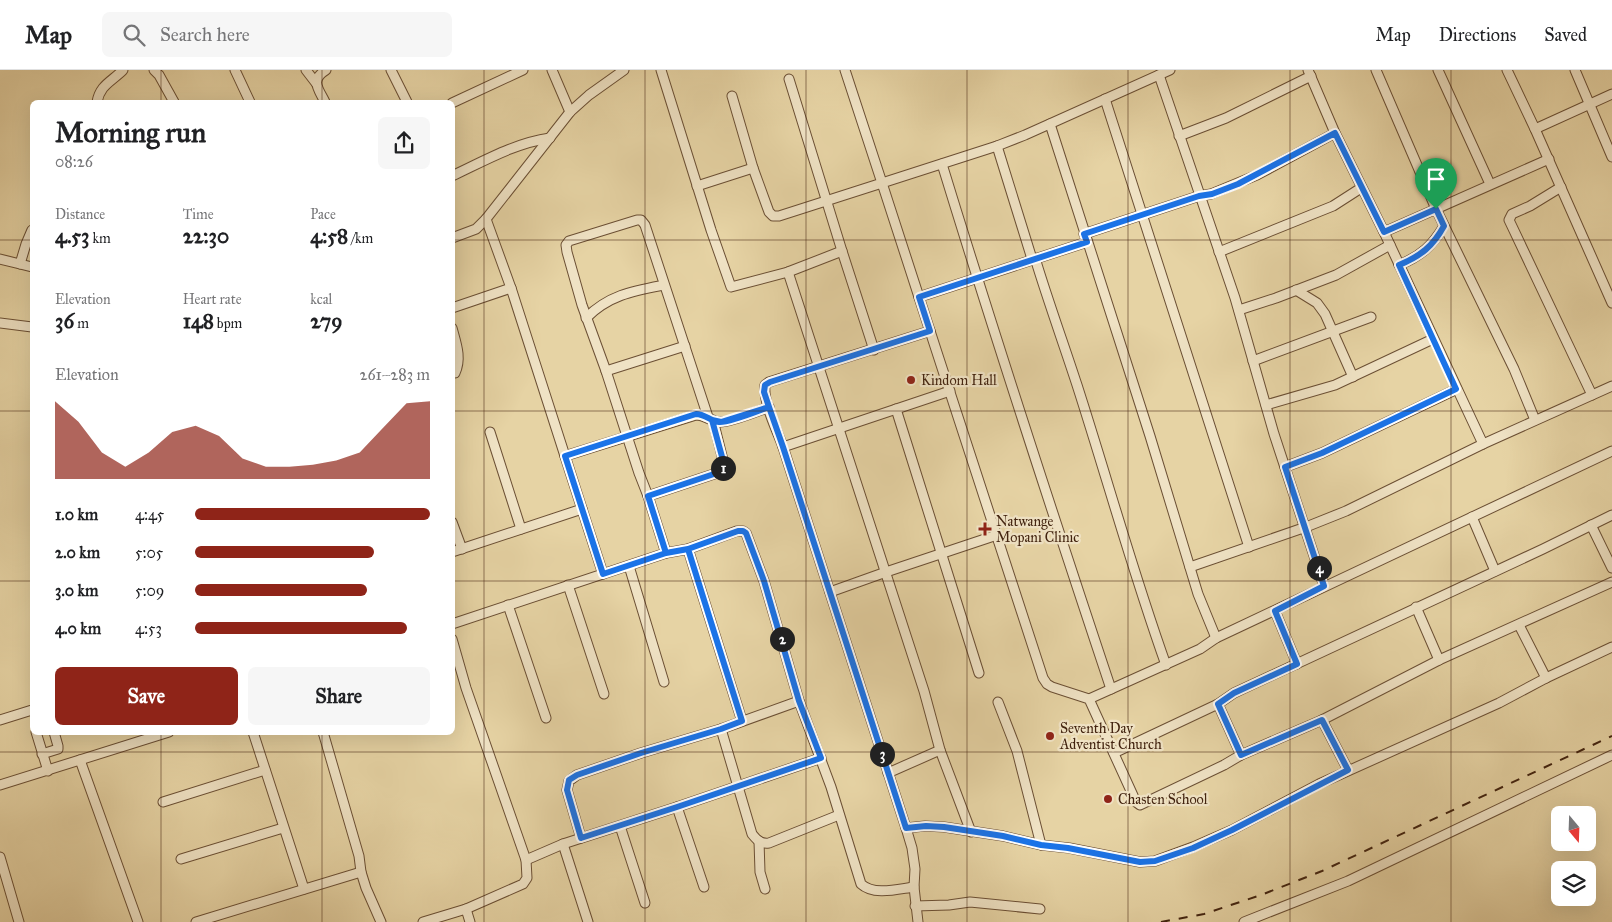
<!DOCTYPE html>
<meta charset="utf-8">
<style>
:root{--surface:#fff;--page:#f6f6f6;--text:#202124;--muted:#757577;--line:#e0e0e0;--accent:#8f2418}
body{margin:0;font-family:"IM FELL Great Primer",serif;background:var(--page);color:var(--text);height:100vh;display:flex;flex-direction:column;font-size:19px;white-space:nowrap}
*{box-sizing:border-box;margin:0}
p{font-size:16px;color:var(--muted)}
.icon{flex:none;width:28px;height:28px;fill:none;stroke:currentColor;stroke-width:2;stroke-linecap:round;stroke-linejoin:round}
.map{position:relative;flex:1;overflow:hidden}
.sheet{position:absolute;left:30px;top:30px;width:425px;height:635px;display:flex;flex-direction:column;background:var(--surface);border-radius:8px;box-shadow:0 5px 20px #0002}
.sheet>*{flex:none}
.needle{width:32px;rotate:161deg}
.fabs{position:absolute;left:1551px;top:736px;display:grid;gap:10px}
.fabs a{display:grid;place-items:center;width:45px;height:45px;border-radius:8px;background:var(--surface);box-shadow:0 5px 20px #0002;font-size:25px}
.pin{position:absolute;display:grid;place-items:center;width:42px;height:42px;color:#fff;margin:-51px -21px;border-radius:50% 50% 50% 0;rotate:-45deg;box-shadow:0 0 5px #0007}
.pin .icon{rotate:45deg}
.km{position:absolute;width:25px;height:25px;margin:-12px;border-radius:50%;background:#222;color:#fff;font-size:14px;line-height:25px;text-align:center}
.round{display:grid;place-items:center;flex:none;width:52px;height:52px;border-radius:8px;background:var(--page)}
.headline{display:flex;align-items:center;justify-content:space-between;height:85px;padding:0 25px}
h1{font-size:28px;font-weight:700;line-height:38px}
.stats{display:grid;grid-template-columns:repeat(3,1fr);gap:8px;height:85px;padding:5px 25px}
.stats div{display:grid;align-content:center}
.stats b{font-size:21px;font-weight:700}
.stats small{font-size:14px;font-weight:400}
.stats p{font-size:14px}
.chart{height:140px;padding:10px 25px}
.chart p{display:flex;justify-content:space-between}
.chart svg{width:100%;height:90px;margin-top:5px;fill:var(--accent);opacity:.7}
.action{display:flex;gap:10px;margin-top:auto;padding:10px 25px}
.action a{flex:1;height:58px;border-radius:8px;background:var(--accent);color:#fff;font-size:20px;font-weight:700;line-height:58px;text-align:center}
.action a+a{background:var(--page);color:var(--text)}
ul{padding:0 25px;list-style:none;font-size:16px}
li{display:grid;grid-template-columns:80px 60px 1fr;align-items:center;height:38px}
li i{height:12px;border-radius:6px;background:var(--accent)}
header{display:flex;align-items:center;gap:30px;box-sizing:border-box;height:70px;padding:0 25px;background:var(--surface);border-bottom:1px solid var(--line)}
header strong{font-size:24px}
nav{display:flex;gap:28px;margin-inline-start:auto;font-size:18px}
.search{width:350px;height:45px;background:var(--page);display:flex;align-items:center;gap:12px;box-sizing:border-box;padding:0 18px;border-radius:8px;color:var(--muted);font-size:19px}
.map>svg:first-child{display:block}
.lines{fill:none;stroke-linecap:round;stroke-linejoin:round}
.minor-casing{stroke:#6b4f34;stroke-width:11}
.minor{stroke:#efe2c4;stroke-width:9}
.rail{stroke:#42230f;stroke-width:2;stroke-dasharray:9 9;stroke-linecap:butt}
.route-casing{stroke:#fff;stroke-width:10}
.route{stroke:#1a73e8;stroke-width:6}
.grid{fill:none;stroke:#42230f;stroke-width:1;stroke-opacity:0.55}
.poi-dot{fill:#8f2418;stroke:#efe2c4;stroke-width:2}
.labels{text-anchor:middle;dominant-baseline:central;stroke-width:4.5;stroke-linejoin:round;paint-order:stroke}
.poi-label{font-size:14px;fill:#42230f;stroke:#efe2c4;text-anchor:start}
</style>
<header>
<strong>Map</strong>
<div class="search"><svg class="icon" aria-label="search" viewBox="0 0 24 24"><circle cx="10" cy="10" r="6"/><path d="M15 15l6 6"/></svg>Search here</div>
<nav><a>Map</a><a>Directions</a><a>Saved</a></nav>
</header>
<div class="map">
<svg width="1612" height="852" viewBox="0 0 1612 852">
<rect width="100%" height="100%" fill="#e6d3a4"/>
<filter id="stains"><feTurbulence type="fractalNoise" baseFrequency=".004" numOctaves="4"/><feColorMatrix values="0 0 0 0 .2 0 0 0 0 .09 0 0 0 0 .02 0 0 0 .5 -.17"/></filter>
<radialGradient id="worn" r=".72"><stop offset=".6" stop-color="#630" stop-opacity="0"/><stop offset="1" stop-color="#630" stop-opacity=".3"/></radialGradient>
<g class="lines">
<defs>
<g id="minor">
<path d="M 154,0 L 159,5 L 174,32"/>
<path d="M 235,0 L 250,32"/>
<path d="M 306,0 L 316,13"/>
<path d="M 391,0 L 407,32"/>
<path d="M 552,0 L 570,42"/>
<path d="M 661,0 L 711,160 L 731,217 L 788,202 L 842,181"/>
<path d="M 1308,0 L 1335,63 L 1384,162 L 1483,374"/>
<path d="M 1376,0 L 1436,139 L 1514,299 L 1535,350"/>
<path d="M 1438,0 L 1490,114"/>
<path d="M 1507,0 L 1535,59 L 1612,233"/>
<path d="M 1575,0 L 1612,87"/>
<path d="M 1159,5 L 1235,228 L 1274,364 L 1324,516"/>
<path d="M 789,9 L 842,181 L 874,280"/>
<path d="M 732,26 L 753,98 L 769,142 L 773,146 L 779,146 L 882,113 L 845,0"/>
<path d="M 1105,29 L 1249,477"/>
<path d="M 97,32 C 100,15 111,12 123,0"/>
<path d="M 325,32 C 318,18 310,10 326,0"/>
<path d="M 452,33 L 523,0"/>
<path d="M 1050,54 L 1150,366 L 1198,524 L 1216,568"/>
<path d="M 1535,59 L 1612,24"/>
<path d="M 1179,66 L 1226,48 L 1311,6"/>
<path d="M 997,76 L 1032,189"/>
<path d="M 942,94 C 996,270 1053,445 1111,619"/>
<path d="M 452,106 C 484,91 515,73 550,68"/>
<path d="M 697,116 L 753,98"/>
<path d="M 1561,117 L 1530,136 L 1512,144 L 1509,150 L 1592,325"/>
<path d="M 1384,162 L 1549,89"/>
<path d="M 1084,164 L 1199,126 L 1211,124 L 1257,105 L 1335,63"/>
<path d="M 452,168 L 476,159 L 486,149 L 570,42 L 589,25 L 624,0"/>
<path d="M 1219,182 L 1333,136 L 1361,118"/>
<path d="M 1035,188 C 1048,231 1063,272 1077,315 C 1107,408 1133,503 1166,595"/>
<path d="M 0,189 L 20,194 L 26,174 L 32,160"/>
<path d="M 20,194 L 32,197"/>
<path d="M 1399,195 C 1421,186 1432,176 1444,156"/>
<path d="M 788,202 L 924,621 L 940,680 L 971,762"/>
<path d="M 1296,220 L 1317,233 L 1325,244 L 1353,307"/>
<path d="M 919,227 L 1087,172"/>
<path d="M 452,238 L 511,218"/>
<path d="M 1239,240 L 1276,228 L 1336,205 L 1390,175"/>
<path d="M 586,248 C 609,225 633,221 664,215"/>
<path d="M 0,253 L 32,257"/>
<path d="M 452,258 C 456,273 462,288 455,303 L 452,303"/>
<path d="M 930,261 L 1043,608 L 1047,614 L 1052,617 L 1089,629 L 1136,732 L 1140,735 L 1224,695 L 1241,685 L 1322,650 L 1439,590 L 1612,512"/>
<path d="M 1253,291 L 1371,247"/>
<path d="M 606,301 L 685,276"/>
<path d="M 1266,335 L 1335,315 L 1433,269"/>
<path d="M 896,339 L 979,603"/>
<path d="M 490,362 L 521,459"/>
<path d="M 783,377 L 950,321"/>
<path d="M 565,386 L 696,345 C 705,345 710,351 719,352 C 729,353 758,341 769,337"/>
<path d="M 1285,397 L 1322,383 L 1457,319"/>
<path d="M 648,426 L 720,402 L 723,398 L 724,394 L 713,350"/>
<path d="M 582,439 L 603,504"/>
<path d="M 1472,447 L 1495,501"/>
<path d="M 452,452 L 462,479"/>
<path d="M 1591,455 L 1612,498"/>
<path d="M 688,479 L 742,651"/>
<path d="M 452,482 L 582,439 L 511,218 L 486,149"/>
<path d="M 666,483 L 648,426 L 639,403 L 606,301 L 582,235 L 567,182 L 566,175 L 569,171 L 637,150 L 641,150 L 645,155 L 708,347"/>
<path d="M 629,496 L 664,612"/>
<path d="M 1190,497 L 1306,457 L 1346,441 L 1483,374 L 1612,316"/>
<path d="M 568,515 L 604,624"/>
<path d="M 830,522 L 886,502 L 997,465"/>
<path d="M 508,535 L 546,648"/>
<path d="M 1416,537 L 1439,590"/>
<path d="M 1275,541 L 1297,594"/>
<path d="M 452,554 L 666,483 L 688,479 L 737,461 L 743,461 L 746,463 L 764,511 L 799,631 L 831,717 L 861,814 C 874,826 898,819 914,817"/>
<path d="M 1519,555 L 1546,608"/>
<path d="M 1089,629 L 1200,579 L 1216,568 L 1612,381"/>
<path d="M 998,632 L 1017,681 L 1041,775"/>
<path d="M 1218,634 L 1241,685"/>
<path d="M 0,650 L 32,640"/>
<path d="M 1322,650 L 1348,700"/>
<path d="M 721,659 L 752,764 C 757,770 760,774 769,773 L 839,745"/>
<path d="M 36,662 L 48,701"/>
<path d="M 253,662 L 304,819"/>
<path d="M 323,662 L 359,786 L 361,802 L 366,818 L 381,852"/>
<path d="M 1114,683 L 1218,634 L 1234,623 L 1543,479 L 1612,445"/>
<path d="M 42,684 L 58,679 L 58,676 L 54,662"/>
<path d="M 80,690 L 138,852"/>
<path d="M 888,703 L 940,680"/>
<path d="M 0,715 L 169,662"/>
<path d="M 163,732 L 265,700"/>
<path d="M 677,737 L 704,817"/>
<path d="M 620,756 L 645,833"/>
<path d="M 906,758 L 925,756 L 944,757 L 1003,766 L 1041,775 L 1069,778 L 1140,792 L 1155,791 L 1193,777 L 1232,760 L 1319,714 L 1499,633 L 1546,608 L 1612,577"/>
<path d="M 581,768 L 567,720 L 569,711 L 577,705 L 641,683 L 721,659 L 799,631"/>
<path d="M 759,771 L 760,802 L 765,819"/>
<path d="M 563,774 L 588,852"/>
<path d="M 0,787 L 19,852"/>
<path d="M 181,789 L 283,758"/>
<path d="M 526,790 L 563,774 L 677,737 L 821,688"/>
<path d="M 915,836 L 949,835 L 970,832 L 1040,839"/>
<path d="M 466,839 L 470,852"/>
<path d="M 196,852 L 361,802"/>
<path d="M 423,852 L 466,839 L 523,814 L 527,808 L 526,790 L 466,618 L 452,569"/>
<path d="M 918,852 L 914,817 L 915,799 L 912,778 L 906,758 L 783,377 C 777,360 763,333 765,315 L 769,312 L 930,261 L 882,113 L 997,76 L 1025,65 L 1170,0"/>
<path d="M 1244,852 L 1348,811 L 1612,685"/>
</g>
</defs>
<use href="#minor" class="minor-casing"/>
<use href="#minor" class="minor"/>
<path class="rail" d="M 1161,852 L 1204,844 L 1261,825 L 1322,801 L 1612,666"/>
</g>
<g class="lines">
<defs>
<path id="route" d="M 1436,139 L 1384,162 L 1335,63 L 1238,114 L 1212,124 L 1199,126 L 1084,164 L 1087,172 L 919,227 L 930,261 L 770,312 L 765,315 L 764,322 L 769,337 L 721,352 L 712,350 L 724,394 L 723,398 L 720,402 L 648,426 L 666,483 L 688,479 L 742,651 L 721,659 L 641,683 L 577,705 L 569,710 L 567,720 L 581,768 L 677,737 L 821,688 L 799,631 L 764,511 L 746,463 L 743,461 L 738,461 L 688,479 L 666,483 L 603,504 L 565,386 L 696,344 C 705,344 710,351 719,352 C 729,353 758,341 769,337 L 783,377 L 906,758 L 926,756 L 944,757 L 1003,766 L 1041,775 L 1068,778 L 1140,792 L 1155,791 L 1193,778 L 1232,760 L 1348,700 L 1322,650 L 1241,685 L 1218,634 L 1234,623 L 1297,594 L 1275,541 L 1324,516 L 1285,397 L 1322,383 L 1456,319 L 1399,195 C 1421,186 1433,176 1444,156 L 1436,139"/>
</defs>
<use href="#route" class="route-casing"/>
<use href="#route" class="route"/>
</g>
<path class="grid" d="M 161,0 L 161,32M 322,0 L 322,32M 484,0 L 484,852M 645,0 L 645,852M 806,0 L 806,852M 967,0 L 967,852M 1128,0 L 1128,852M 1290,0 L 1290,852M 1451,0 L 1451,852M 0,170 L 32,170M 452,170 L 1612,170M 0,341 L 32,341M 452,341 L 1612,341M 0,511 L 32,511M 452,511 L 1612,511M 161,662 L 161,852M 322,662 L 322,852M 0,682 L 1612,682"/>
<g class="poi-dot">
<circle cx="911" cy="310" r="5"/>
<path d="M982.5 451.5h5v5h5v5h-5v5h-5v-5h-5v-5h5z"/>
<circle cx="1050" cy="666" r="5"/>
<circle cx="1108" cy="729" r="5"/>
</g>
<g class="labels">
<g class="poi-label">
<text x="921" y="310">Kindom Hall</text>
<text x="996" y="451">Natwange<tspan x="996" dy="16">Mopani Clinic</tspan></text>
<text x="1060" y="658">Seventh Day<tspan x="1060" dy="16">Adventist Church</tspan></text>
<text x="1118" y="729">Chasten School</text>
</g>
</g>
<rect width="100%" height="100%" filter="url(#stains)"/>
<rect width="100%" height="100%" fill="url(#worn)"/>
</svg>
<div class="fabs">
<a><svg class="needle" viewBox="-14 -14 28 28"><path d="M0-13l5 13h-10z" fill="#e53935"/><path d="M0 13l5-13h-10z" fill="#757577"/></svg></a>
<a><svg class="icon" aria-label="layers" viewBox="0 0 24 24"><path d="M12 4l9 5-9 5-9-5zM3 14l9 5 9-5"/></svg></a>
</div>
<div class="pin" style="left:1436px;top:139px;background:#1e9e55"><svg class="icon" aria-label="arrive" viewBox="0 0 24 24"><path d="M6 21V4h12l-3 4 3 4H6"/></svg></div>
<b class="km" style="left:723px;top:398px">1</b>
<b class="km" style="left:782px;top:569px">2</b>
<b class="km" style="left:882px;top:684px">3</b>
<b class="km" style="left:1319px;top:498px">4</b>
<section class="sheet">
<div class="headline"><div><h1>Morning run</h1><p>08:26</p></div><a class="round"><svg class="icon" aria-label="share" viewBox="0 0 24 24"><path d="M12 15V3M7 8l5-5 5 5M5 13v7h14v-7"/></svg></a></div>
<div class="stats">
<div><p>Distance</p><b>4.53<small> km</small></b></div>
<div><p>Time</p><b>22:30</b></div>
<div><p>Pace</p><b>4:58<small> /km</small></b></div>
</div>
<div class="stats">
<div><p>Elevation</p><b>36<small> m</small></b></div>
<div><p>Heart rate</p><b>148<small> bpm</small></b></div>
<div><p>kcal</p><b>279</b></div>
</div>
<div class="chart"><p><span>Elevation</span>261–283 m</p>
<svg viewBox="0 0 160 44" preserveAspectRatio="none"><path d="M0 44V6L10 16L20 31L30 38L40 31L50 21L60 18L70 23L80 34L90 38L100 38L110 37L120 35L130 31L140 19L150 7L160 6V44z"/></svg>
</div>
<ul>
<li><b>1.0 km</b>4:45<i style="width:100%"></i></li>
<li><b>2.0 km</b>5:05<i style="width:76%"></i></li>
<li><b>3.0 km</b>5:09<i style="width:73%"></i></li>
<li><b>4.0 km</b>4:53<i style="width:90%"></i></li>
</ul>
<div class="action"><a>Save</a><a>Share</a></div>
</section>
</div>
